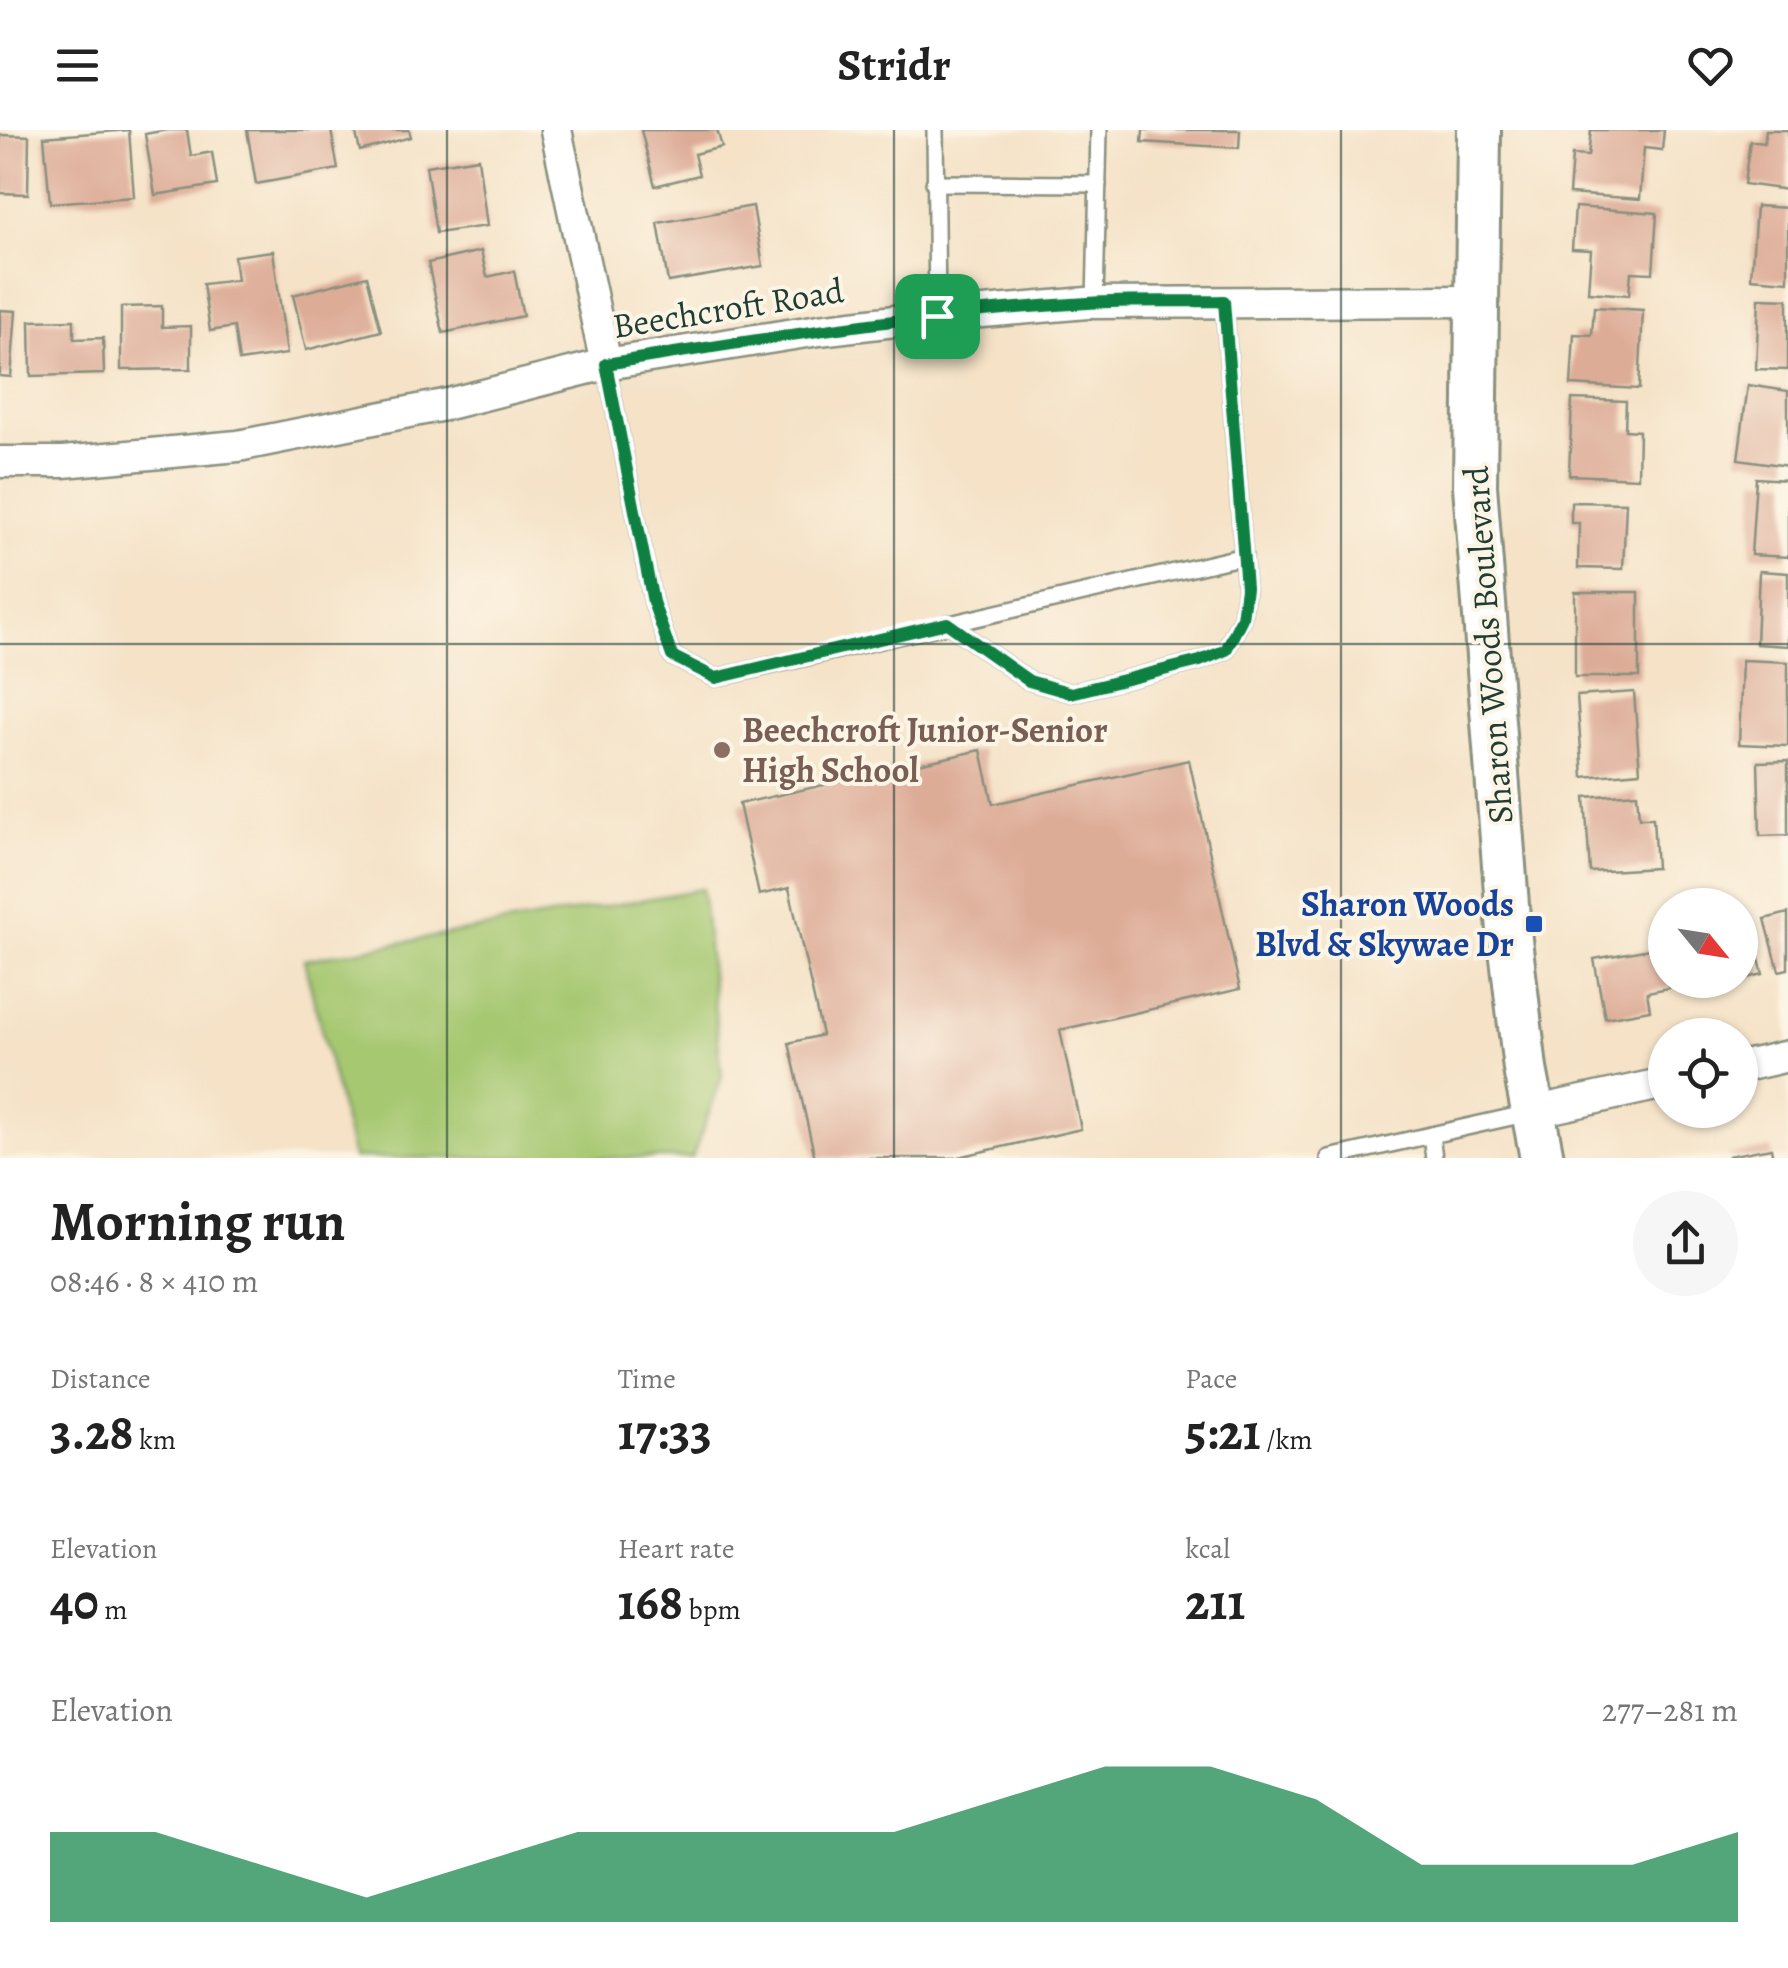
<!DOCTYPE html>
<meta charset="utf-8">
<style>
:root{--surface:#fff;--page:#f6f6f6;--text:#222;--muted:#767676;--accent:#0b8043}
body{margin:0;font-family:Alegreya,serif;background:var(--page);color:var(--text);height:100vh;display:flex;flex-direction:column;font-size:38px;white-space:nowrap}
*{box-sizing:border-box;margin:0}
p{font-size:32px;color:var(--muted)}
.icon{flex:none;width:55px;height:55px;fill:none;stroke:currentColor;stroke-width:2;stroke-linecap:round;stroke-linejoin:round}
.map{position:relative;height:1028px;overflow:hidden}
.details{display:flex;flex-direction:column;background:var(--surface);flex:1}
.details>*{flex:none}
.needle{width:65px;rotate:120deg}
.buttons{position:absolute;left:1648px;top:758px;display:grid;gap:20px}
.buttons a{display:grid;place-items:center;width:110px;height:110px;border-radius:50%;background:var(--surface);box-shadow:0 2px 8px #0004;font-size:50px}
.pin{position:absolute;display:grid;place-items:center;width:85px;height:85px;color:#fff;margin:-42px;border-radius:20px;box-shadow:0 5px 15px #0006}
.round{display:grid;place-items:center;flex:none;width:105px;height:105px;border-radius:52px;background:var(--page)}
.summary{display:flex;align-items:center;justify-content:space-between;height:170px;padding:0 50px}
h1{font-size:55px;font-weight:600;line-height:75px}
.stats{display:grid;grid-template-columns:repeat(3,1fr);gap:15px;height:170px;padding:10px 50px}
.stats div{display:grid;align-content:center}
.stats b{font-size:50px;font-weight:600}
.stats small{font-size:28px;font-weight:400}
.stats p{font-size:28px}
.chart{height:280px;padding:20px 50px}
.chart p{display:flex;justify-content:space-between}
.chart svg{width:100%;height:180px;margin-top:10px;fill:var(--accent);opacity:.7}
header{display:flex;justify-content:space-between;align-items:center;height:130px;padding:0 50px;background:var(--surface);font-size:45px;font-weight:600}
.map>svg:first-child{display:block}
.green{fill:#a6c871;stroke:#628252;stroke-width:2.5}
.building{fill:#ddac97}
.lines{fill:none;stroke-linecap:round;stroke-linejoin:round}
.lane-casing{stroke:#8a907e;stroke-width:20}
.street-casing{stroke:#8a907e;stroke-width:35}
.secondary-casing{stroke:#8a907e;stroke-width:48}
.lane{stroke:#fff;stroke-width:15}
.street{stroke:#fff;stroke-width:30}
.secondary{stroke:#fff;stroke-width:42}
.route-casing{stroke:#fff;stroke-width:20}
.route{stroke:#0b8043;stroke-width:12}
.grid{fill:none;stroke:#1f3d34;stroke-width:2.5;stroke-opacity:0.55}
.education-dot{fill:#8d6e63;stroke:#fcf5e5;stroke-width:4}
.transit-dot{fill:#1a4fb4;stroke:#fcf5e5;stroke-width:4}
.labels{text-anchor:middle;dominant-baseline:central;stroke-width:8;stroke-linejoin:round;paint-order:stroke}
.street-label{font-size:35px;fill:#1f3d34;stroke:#fcf5e5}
.education-label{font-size:35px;font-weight:bold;fill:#785e54;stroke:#fcf5e5;text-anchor:start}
.transit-label{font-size:35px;font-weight:bold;fill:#164399;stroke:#fcf5e5;text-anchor:end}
</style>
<header><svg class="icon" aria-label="menu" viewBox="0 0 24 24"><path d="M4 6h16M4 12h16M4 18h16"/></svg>Stridr<svg class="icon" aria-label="heart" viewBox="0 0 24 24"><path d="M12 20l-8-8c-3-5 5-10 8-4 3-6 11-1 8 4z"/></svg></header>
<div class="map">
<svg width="1788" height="1028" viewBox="0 0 1788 1028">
<rect width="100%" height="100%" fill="#fcf5e5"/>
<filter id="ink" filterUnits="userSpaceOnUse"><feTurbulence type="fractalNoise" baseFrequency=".01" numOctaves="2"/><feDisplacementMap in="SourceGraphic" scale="20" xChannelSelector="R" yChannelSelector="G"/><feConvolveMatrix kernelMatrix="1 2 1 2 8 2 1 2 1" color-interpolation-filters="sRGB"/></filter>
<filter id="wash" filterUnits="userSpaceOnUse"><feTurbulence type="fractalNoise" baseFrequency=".0048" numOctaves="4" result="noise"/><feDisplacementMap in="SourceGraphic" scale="40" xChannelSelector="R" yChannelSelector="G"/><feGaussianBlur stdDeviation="2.25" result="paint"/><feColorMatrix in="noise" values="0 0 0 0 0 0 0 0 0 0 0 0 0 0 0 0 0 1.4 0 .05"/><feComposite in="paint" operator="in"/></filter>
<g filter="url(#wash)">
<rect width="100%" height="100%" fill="#f5e2c7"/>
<path class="green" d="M 702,759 L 722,947 L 692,1028 L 353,1028 L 304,830 Z"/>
<g id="blocks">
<g class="building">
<path d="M 129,0 L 134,67 L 50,73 L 44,7 Z"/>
<path d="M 167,0 L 187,0 L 191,26 L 212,22 L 217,55 L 155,65 L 145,4 Z"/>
<path d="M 247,0 L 331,0 L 338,39 L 256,54 Z"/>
<path d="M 355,0 L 409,0 L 411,7 L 360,21 Z"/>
<path d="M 641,0 L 717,0 L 722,17 L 694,24 L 699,45 L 655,56 Z"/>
<path d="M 1143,0 L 1240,0 L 1239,18 L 1142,12 Z"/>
<path d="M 1591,0 L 1664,0 L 1662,20 L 1644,18 L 1640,69 L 1569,64 L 1572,25 L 1588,26 Z"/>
<path d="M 1766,0 L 1788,0 L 1788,60 L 1744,54 L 1750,11 L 1764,13 Z"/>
<path d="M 0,5 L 29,6 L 28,64 L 0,63 Z"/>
<path d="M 478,28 L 487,96 L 436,103 L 426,36 Z"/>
<path d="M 753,76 L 763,136 L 668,152 L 658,93 Z"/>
<path d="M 1756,76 L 1788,78 L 1788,151 L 1751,148 Z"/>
<path d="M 1575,77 L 1657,83 L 1653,143 L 1631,142 L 1629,165 L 1588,162 L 1591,120 L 1572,119 Z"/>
<path d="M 273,121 L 287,224 L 239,231 L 234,197 L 210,201 L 203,154 L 237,150 L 234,126 Z"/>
<path d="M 481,121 L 487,147 L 514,141 L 523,186 L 443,203 L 428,133 Z"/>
<path d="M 367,146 L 381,201 L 306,220 L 293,165 Z"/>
<path d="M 1759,168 L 1788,169 L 1788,240 L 1756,239 Z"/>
<path d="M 162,176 L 162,197 L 191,196 L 191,239 L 121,240 L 121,177 Z"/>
<path d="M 1594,177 L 1643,180 L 1639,259 L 1571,255 L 1574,204 L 1592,205 Z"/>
<path d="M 0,180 L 16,181 L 11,247 L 0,246 Z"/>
<path d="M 74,190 L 74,209 L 103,208 L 104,244 L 31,246 L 30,191 Z"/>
<path d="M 1748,255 L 1788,261 L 1788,336 L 1738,329 Z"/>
<path d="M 1572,269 L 1626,271 L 1625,300 L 1639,301 L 1638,348 L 1569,345 Z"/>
<path d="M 1756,348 L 1788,350 L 1788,427 L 1751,425 Z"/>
<path d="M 1571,372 L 1626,373 L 1623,439 L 1578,438 L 1579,393 L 1571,393 Z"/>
<path d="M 1759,441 L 1788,443 L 1788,516 L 1756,514 Z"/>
<rect x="1575" y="462" width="64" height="85"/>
<path d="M 1742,530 L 1788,532 L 1788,616 L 1739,614 Z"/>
<path d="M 1634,562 L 1640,642 L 1583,647 L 1577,566 Z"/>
<path d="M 981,620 L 993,674 L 1189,630 L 1240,859 L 1060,900 L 1081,999 L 954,1028 L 815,1028 L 789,913 L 822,905 L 789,758 L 759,765 L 739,674 Z"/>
<path d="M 1788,631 L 1788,705 L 1760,706 L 1758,632 Z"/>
<path d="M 1637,663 L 1639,688 L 1653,688 L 1656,738 L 1590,742 L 1585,667 Z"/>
<path d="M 1745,778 L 1763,844 L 1740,850 L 1740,779 Z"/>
<path d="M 1788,783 L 1788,839 L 1779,841 L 1765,789 Z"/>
<path d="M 1661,817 L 1669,858 L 1647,862 L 1650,880 L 1605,888 L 1594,829 Z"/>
<path d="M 1694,850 L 1737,850 L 1737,851 L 1697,862 Z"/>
<path d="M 1771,1018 L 1773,1028 L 1728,1028 L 1728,1026 Z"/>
</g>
</g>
</g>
<g filter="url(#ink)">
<use href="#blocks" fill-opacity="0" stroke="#8a907e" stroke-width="2.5"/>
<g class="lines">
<defs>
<g id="lane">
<path d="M 935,0 L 937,186"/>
<path d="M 934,53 L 1098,54"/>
<path d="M 1095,173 L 1099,0"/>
<path d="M 606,234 L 653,472 L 672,526 L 716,548 L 1244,426"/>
<path d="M 947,493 L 1029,551 L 1071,563 L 1200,531 L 1226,520 L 1242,488 L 1246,459 L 1224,171"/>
<path d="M 1431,1005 L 1529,983"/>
<path d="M 1329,1028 L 1431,1005 L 1434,1028"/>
</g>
<g id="street">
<path d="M 556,0 L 606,234"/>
<path d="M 0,332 L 63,332 L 238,316 L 444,275 L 606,234 L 819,200 L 937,186 L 1087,173 L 1477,171"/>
<path d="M 1740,937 L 1788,926"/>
<path d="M 1533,982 L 1665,953"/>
</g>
<path id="secondary" d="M 1479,0 L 1475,356 L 1509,801 L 1525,939 L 1542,1028"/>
</defs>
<use href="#lane" class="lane-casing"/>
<use href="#street" class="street-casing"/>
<use href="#secondary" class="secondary-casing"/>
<use href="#lane" class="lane"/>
<use href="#street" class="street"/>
<use href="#secondary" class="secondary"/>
</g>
</g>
<g class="lines" filter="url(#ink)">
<defs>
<path id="route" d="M 1224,171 L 1246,458 L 1242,488 L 1226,520 L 1200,531 L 1071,563 L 1029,551 L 947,493 L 716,548 L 672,526 L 653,472 L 606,234 C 766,208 926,182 1088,173 C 1133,170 1179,172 1224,171 Z"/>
</defs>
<use href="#route" class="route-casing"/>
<use href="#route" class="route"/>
</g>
<path class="grid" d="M 447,0 L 447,1028M 894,0 L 894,1028M 1341,0 L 1341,1028M 0,514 L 1788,514"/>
<circle class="education-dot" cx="722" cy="620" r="10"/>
<rect class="transit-dot" x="1524" y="784" width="20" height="20" rx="5"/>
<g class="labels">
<g class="street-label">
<text transform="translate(728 178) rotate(-9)">Beechcroft Road</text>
<text transform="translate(1488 515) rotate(-94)">Sharon Woods Boulevard</text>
</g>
<g class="education-label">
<text x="742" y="600">Beechcroft Junior-Senior<tspan x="742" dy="40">High School</tspan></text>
</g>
<g class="transit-label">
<text x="1514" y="774">Sharon Woods<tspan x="1514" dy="40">Blvd &amp; Skywae Dr</tspan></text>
</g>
</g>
</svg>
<div class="buttons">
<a><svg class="needle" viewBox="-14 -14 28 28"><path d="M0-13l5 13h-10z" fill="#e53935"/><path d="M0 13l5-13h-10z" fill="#767676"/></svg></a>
<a><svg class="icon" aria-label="locate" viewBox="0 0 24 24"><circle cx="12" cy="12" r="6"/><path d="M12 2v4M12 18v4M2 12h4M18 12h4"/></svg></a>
</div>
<div class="pin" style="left:937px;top:186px;background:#1e9e55"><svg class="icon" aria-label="arrive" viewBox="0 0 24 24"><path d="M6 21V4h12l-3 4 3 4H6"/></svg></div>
</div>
<section class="details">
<div class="summary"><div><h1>Morning run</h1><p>08:46 · 8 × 410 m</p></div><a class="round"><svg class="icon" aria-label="share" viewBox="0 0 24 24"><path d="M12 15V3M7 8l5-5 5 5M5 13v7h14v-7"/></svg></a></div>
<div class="stats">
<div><p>Distance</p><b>3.28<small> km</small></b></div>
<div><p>Time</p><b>17:33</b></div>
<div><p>Pace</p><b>5:21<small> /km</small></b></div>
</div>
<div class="stats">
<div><p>Elevation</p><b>40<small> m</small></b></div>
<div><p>Heart rate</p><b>168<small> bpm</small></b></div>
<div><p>kcal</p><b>211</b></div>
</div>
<div class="chart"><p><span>Elevation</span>277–281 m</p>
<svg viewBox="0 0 160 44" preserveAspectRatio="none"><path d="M0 44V22L10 22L20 30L30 38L40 30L50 22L60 22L70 22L80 22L90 14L100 6L110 6L120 14L130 30L140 30L150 30L160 22V44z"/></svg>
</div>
</section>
